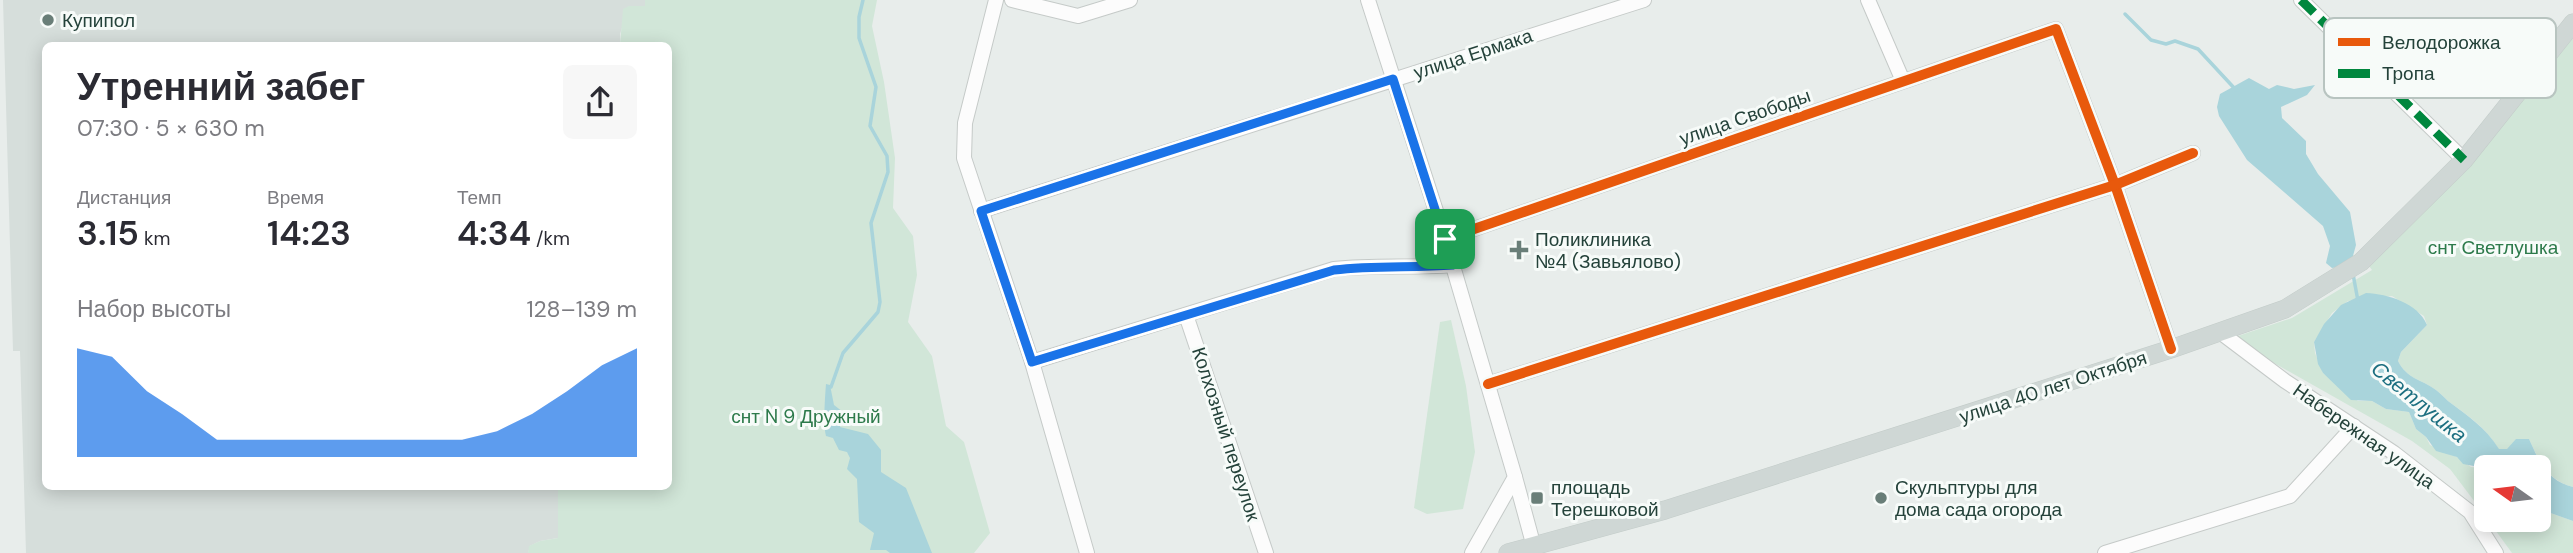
<!DOCTYPE html>
<html lang="ru">
<meta charset="utf-8">
<style>
:root{--surface:#fff;--page:#f7f7f7;--text:#2b2b33;--muted:#7c7c81;--accent:#1a73e8}
body{margin:0;font-family:"DM Sans",sans-serif;background:var(--page);color:var(--text);height:100vh;display:flex;flex-direction:column;font-size:26px;white-space:nowrap}
*{box-sizing:border-box;margin:0}
p{font-size:23px;color:var(--muted)}
.icon{flex:none;width:38px;height:38px;fill:none;stroke:currentColor;stroke-width:2;stroke-linecap:round;stroke-linejoin:round}
.map{position:relative;flex:1;overflow:hidden}
.drawer{position:absolute;left:42px;top:42px;width:630px;height:448px;display:flex;flex-direction:column;background:var(--surface);border-radius:10px;box-shadow:0 4px 18px #0003}
.drawer>*{flex:none}
.needle{width:46px;rotate:284deg}
.tools{position:absolute;left:2474px;top:455px;display:grid;gap:14px}
.tools a{display:grid;place-items:center;width:77px;height:77px;border-radius:10px;background:var(--surface);box-shadow:0 4px 18px #0003;font-size:35px}
.pin{position:absolute;display:grid;place-items:center;width:60px;height:60px;color:#fff;margin:-30px;border-radius:14px;box-shadow:0 4px 10px #0006}
.round{display:grid;place-items:center;flex:none;width:74px;height:74px;border-radius:10px;background:var(--page)}
.summary{display:flex;align-items:center;justify-content:space-between;height:119px;padding:0 35px}
h1{font-size:38px;font-weight:600;line-height:52px}
.stats{display:grid;grid-template-columns:repeat(3,1fr);gap:10px;height:119px;padding:7px 35px}
.stats div{display:grid;align-content:center}
.stats b{font-size:35px;font-weight:600}
.stats small{font-size:19px;font-weight:400}
.stats p{font-size:19px}
.chart{height:196px;padding:14px 35px}
.chart p{display:flex;justify-content:space-between}
.chart svg{width:100%;height:126px;margin-top:7px;fill:var(--accent);opacity:.7}
.map>svg:first-child{display:block}
.built{fill:#d6dedb}
.green{fill:#d1e6d8}
.water{fill:#a9d4db}
.lines{fill:none;stroke-linecap:round;stroke-linejoin:round}
.stream{stroke:#a9d4db;stroke-width:3.5}
.minor-casing{stroke:#c5cac8;stroke-width:16}
.major-casing{stroke:#c3ccc9;stroke-width:19}
.minor{stroke:#fcfcfc;stroke-width:14}
.major{stroke:#cfd7d5;stroke-width:18}
.quiet{stroke:#00873e;stroke-width:9;stroke-dasharray:18 9;stroke-linecap:butt}
.cycleway-casing{stroke:#f7fbf9;stroke-width:15}
.cycleway{stroke:#e8590c;stroke-width:10}
.route-casing{stroke:#fff;stroke-width:14}
.route{stroke:#1a73e8;stroke-width:9}
.poi-dot{fill:#697e78;stroke:#f7fbf9;stroke-width:2.5}
.labels{text-anchor:middle;dominant-baseline:central;stroke-width:6;stroke-linejoin:round;paint-order:stroke}
.poi-label{font-size:19px;fill:#24423a;stroke:#f7fbf9;text-anchor:start}
.street-label{font-size:19px;fill:#24423a;stroke:#f7fbf9}
.park-label{font-size:19px;fill:#2d7a4b;stroke:#f7fbf9}
.water-label{font-size:21px;font-style:italic;fill:#1c6f80;stroke:#f7fbf9}
.key{fill:#f7fbf9;stroke:#b8c4c0;stroke-width:2}
.key-label{font-size:19px;fill:#24423a}
</style>
<div class="map">
<svg width="2573" height="553" viewBox="0 0 2573 553">
<rect width="100%" height="100%" fill="#e8edeb"/>
<path class="built" d="M 3,0 L 645,0 L 645,6 L 629,6 L 620,34 L 620,45 L 46,46 L 46,486 L 558,487 L 558,538 L 540,541 L 530,546 L 528,553 L 26,553 L 20,351 L 13,351 Z"/>
<g class="green">
<path d="M 645,0 L 877,0 L 872,26 L 884,82 L 895,158 L 893,208 L 913,236 L 917,275 L 908,322 L 932,356 L 946,426 L 964,442 L 990,533 L 974,553 L 528,553 L 529,546 L 540,541 L 558,538 L 558,487 L 668,486 L 668,46 L 620,45 L 623,9 L 629,6 L 645,6 Z"/>
<path d="M 2573,38 L 2573,487 C 2548,481 2539,461 2529,439 L 2507,449 L 2499,450 C 2486,427 2468,416 2448,401 C 2444,397 2440,393 2436,390 C 2421,379 2407,379 2398,361 L 2401,352 L 2427,325 L 2424,316 L 2392,296 L 2348,301 L 2332,313 L 2314,342 L 2315,353 L 2323,373 L 2339,387 L 2358,401 L 2372,401 L 2386,409 L 2409,412 L 2416,429 L 2426,437 L 2430,445 L 2457,457 L 2471,467 L 2487,468 L 2487,518 L 2450,469 L 2412,441 L 2267,359 L 2238,336 L 2292,318 L 2372,270 L 2369,266 Z"/>
<path d="M 1451,320 L 1466,386 L 1475,452 L 1463,509 L 1427,514 L 1414,508 L 1440,322 Z"/>
<path d="M 2539,509 L 2573,521 L 2573,553 L 2512,553 L 2488,520 L 2539,520 Z"/>
</g>
<g class="water">
<path d="M 2249,78 L 2269,89 L 2277,85 L 2294,89 L 2315,85 L 2307,95 L 2281,107 L 2282,118 L 2306,141 L 2306,154 L 2318,174 L 2350,212 L 2356,245 L 2351,263 L 2346,266 L 2332,268 L 2326,263 L 2330,246 L 2323,226 L 2247,160 L 2219,116 L 2217,107 L 2220,94 Z"/>
<path d="M 2366,293 C 2388,294 2418,303 2427,325 L 2401,352 L 2398,361 C 2407,379 2421,379 2436,390 C 2440,393 2444,397 2448,401 C 2468,416 2485,427 2499,449 L 2507,449 L 2516,439 L 2529,439 C 2539,461 2547,481 2573,487 L 2573,521 L 2539,509 L 2539,467 L 2485,468 L 2463,464 L 2457,457 L 2436,451 L 2426,437 L 2416,429 L 2409,412 L 2386,409 L 2372,401 L 2351,400 L 2323,373 L 2318,364 L 2314,342 L 2324,324 L 2341,305 Z"/>
<path d="M 826,384 L 830,385 L 834,405 L 843,412 L 840,427 L 868,434 L 881,450 L 881,472 L 906,488 L 932,553 L 890,553 L 886,550 L 870,550 L 874,533 L 859,522 L 857,479 L 847,469 L 850,458 L 847,452 L 839,450 L 833,438 L 826,436 C 823,425 825,397 826,384 Z"/>
</g>
<g class="lines">
<g class="stream">
<path d="M 2125,14 L 2151,40 L 2166,44 L 2175,41 L 2198,49 L 2236,90"/>
<path d="M 2353,274 L 2358,301"/>
<path d="M 831,387 L 843,353 L 878,312 L 880,302 L 871,223 L 888,172 L 887,156 L 870,126 L 876,87 L 859,38 L 859,17 L 863,0"/>
</g>
<defs>
<g id="minor">
<path d="M 996,0 L 965,123 L 964,158 L 1032,362 L 1087,553"/>
<path d="M 1012,0 L 1078,16 L 1130,0"/>
<path d="M 1368,0 L 1445,239 L 1515,477 L 1472,553"/>
<path d="M 1868,0 L 1903,81"/>
<path d="M 2301,0 L 2464,160"/>
<path d="M 981,211 L 1644,0"/>
<path d="M 1445,239 L 2056,29 L 2115,185 L 2171,349"/>
<path d="M 1186,315 L 1266,553"/>
<path d="M 2220,332 L 2285,381 L 2394,453 L 2470,512 L 2496,553"/>
<path d="M 1032,362 L 1334,269 C 1374,265 1413,268 1453,265"/>
<path d="M 1488,384 L 2115,185 L 2193,153"/>
<path d="M 1515,477 L 1534,547"/>
<path d="M 2105,553 L 2290,496 L 2354,426"/>
</g>
<path id="major" d="M 1508,553 L 1665,510 L 2171,349 L 2285,309 L 2361,262 L 2464,160 L 2573,23"/>
</defs>
<use href="#minor" class="minor-casing"/>
<use href="#major" class="major-casing"/>
<use href="#minor" class="minor"/>
<use href="#major" class="major"/>
<path class="quiet" d="M 2301,0 L 2464,160"/>
<defs>
<g id="cycleway">
<path d="M 1445,239 L 2056,29 L 2115,185 L 2171,349"/>
<path d="M 1488,384 L 2115,185 L 2193,153"/>
</g>
</defs>
<use href="#cycleway" class="cycleway-casing"/>
<use href="#cycleway" class="cycleway"/>
</g>
<g class="lines">
<defs>
<path id="route" d="M 1393,79 L 1453,265 C 1413,268 1374,265 1334,270 L 1032,362 L 981,211 Z"/>
</defs>
<use href="#route" class="route-casing"/>
<use href="#route" class="route"/>
</g>
<g class="poi-dot">
<circle cx="48" cy="20" r="7"/>
<path d="M1515.5 239.5h7v7h7v7h-7v7h-7v-7h-7v-7h7z"/>
<rect x="1530" y="491" width="14" height="14" rx="3.5"/>
<circle cx="1881" cy="498" r="7"/>
</g>
<g class="labels">
<g class="poi-label">
<text x="62" y="20">Купипол</text>
<text x="1535" y="239">Поликлиника<tspan x="1535" dy="22">№4 (Завьялово)</tspan></text>
<text x="1551" y="487">площадь<tspan x="1551" dy="22">Терешковой</tspan></text>
<text x="1895" y="487">Скульптуры для<tspan x="1895" dy="22">дома сада огорода</tspan></text>
</g>
<g class="street-label">
<text transform="translate(1473 54) rotate(-18)">улица Ермака</text>
<text transform="translate(1745 117) rotate(-19)">улица Свободы</text>
<text transform="translate(2053 387) rotate(-18)">улица 40 лет Октября</text>
<text transform="translate(1226 434) rotate(72)">Колхозный переулок</text>
<text transform="translate(2364 436) rotate(35)">Набережная улица</text>
</g>
<g class="park-label">
<text x="2493" y="247">снт Светлушка</text>
<text x="806" y="416">снт N 9 Дружный</text>
</g>
<g class="water-label">
<text transform="translate(2419 402) rotate(39)">Светлушка</text>
</g>
</g>
<rect x="2324" y="18" width="232" height="80" rx="10" class="key"/>
<rect x="2338" y="38" width="32" height="8" fill="#e8590c"/>
<rect x="2338" y="69" width="32" height="9" fill="#00873e"/>
<g class="key-label">
<text x="2382" y="49">Велодорожка</text>
<text x="2382" y="80">Тропа</text>
</g>
</svg>
<div class="tools">
<a><svg class="needle" viewBox="-14 -14 28 28"><path d="M0-13l5 13h-10z" fill="#e53935"/><path d="M0 13l5-13h-10z" fill="#7c7c81"/></svg></a>
</div>
<div class="pin" style="left:1445px;top:239px;background:#1e9e55"><svg class="icon" aria-label="arrive" viewBox="0 0 24 24"><path d="M6 21V4h12l-3 4 3 4H6"/></svg></div>
<section class="drawer">
<div class="summary"><div><h1>Утренний забег</h1><p>07:30 · 5 × 630 m</p></div><a class="round"><svg class="icon" aria-label="share" viewBox="0 0 24 24"><path d="M12 15V3M7 8l5-5 5 5M5 13v7h14v-7"/></svg></a></div>
<div class="stats">
<div><p>Дистанция</p><b>3.15<small> km</small></b></div>
<div><p>Время</p><b>14:23</b></div>
<div><p>Темп</p><b>4:34<small> /km</small></b></div>
</div>
<div class="chart"><p><span>Набор высоты</span>128–139 m</p>
<svg viewBox="0 0 160 44" preserveAspectRatio="none"><path d="M0 44V6L10 9L20 21L30 29L40 38L50 38L60 38L70 38L80 38L90 38L100 38L110 38L120 35L130 29L140 21L150 12L160 6V44z"/></svg>
</div>
</section>
</div>
